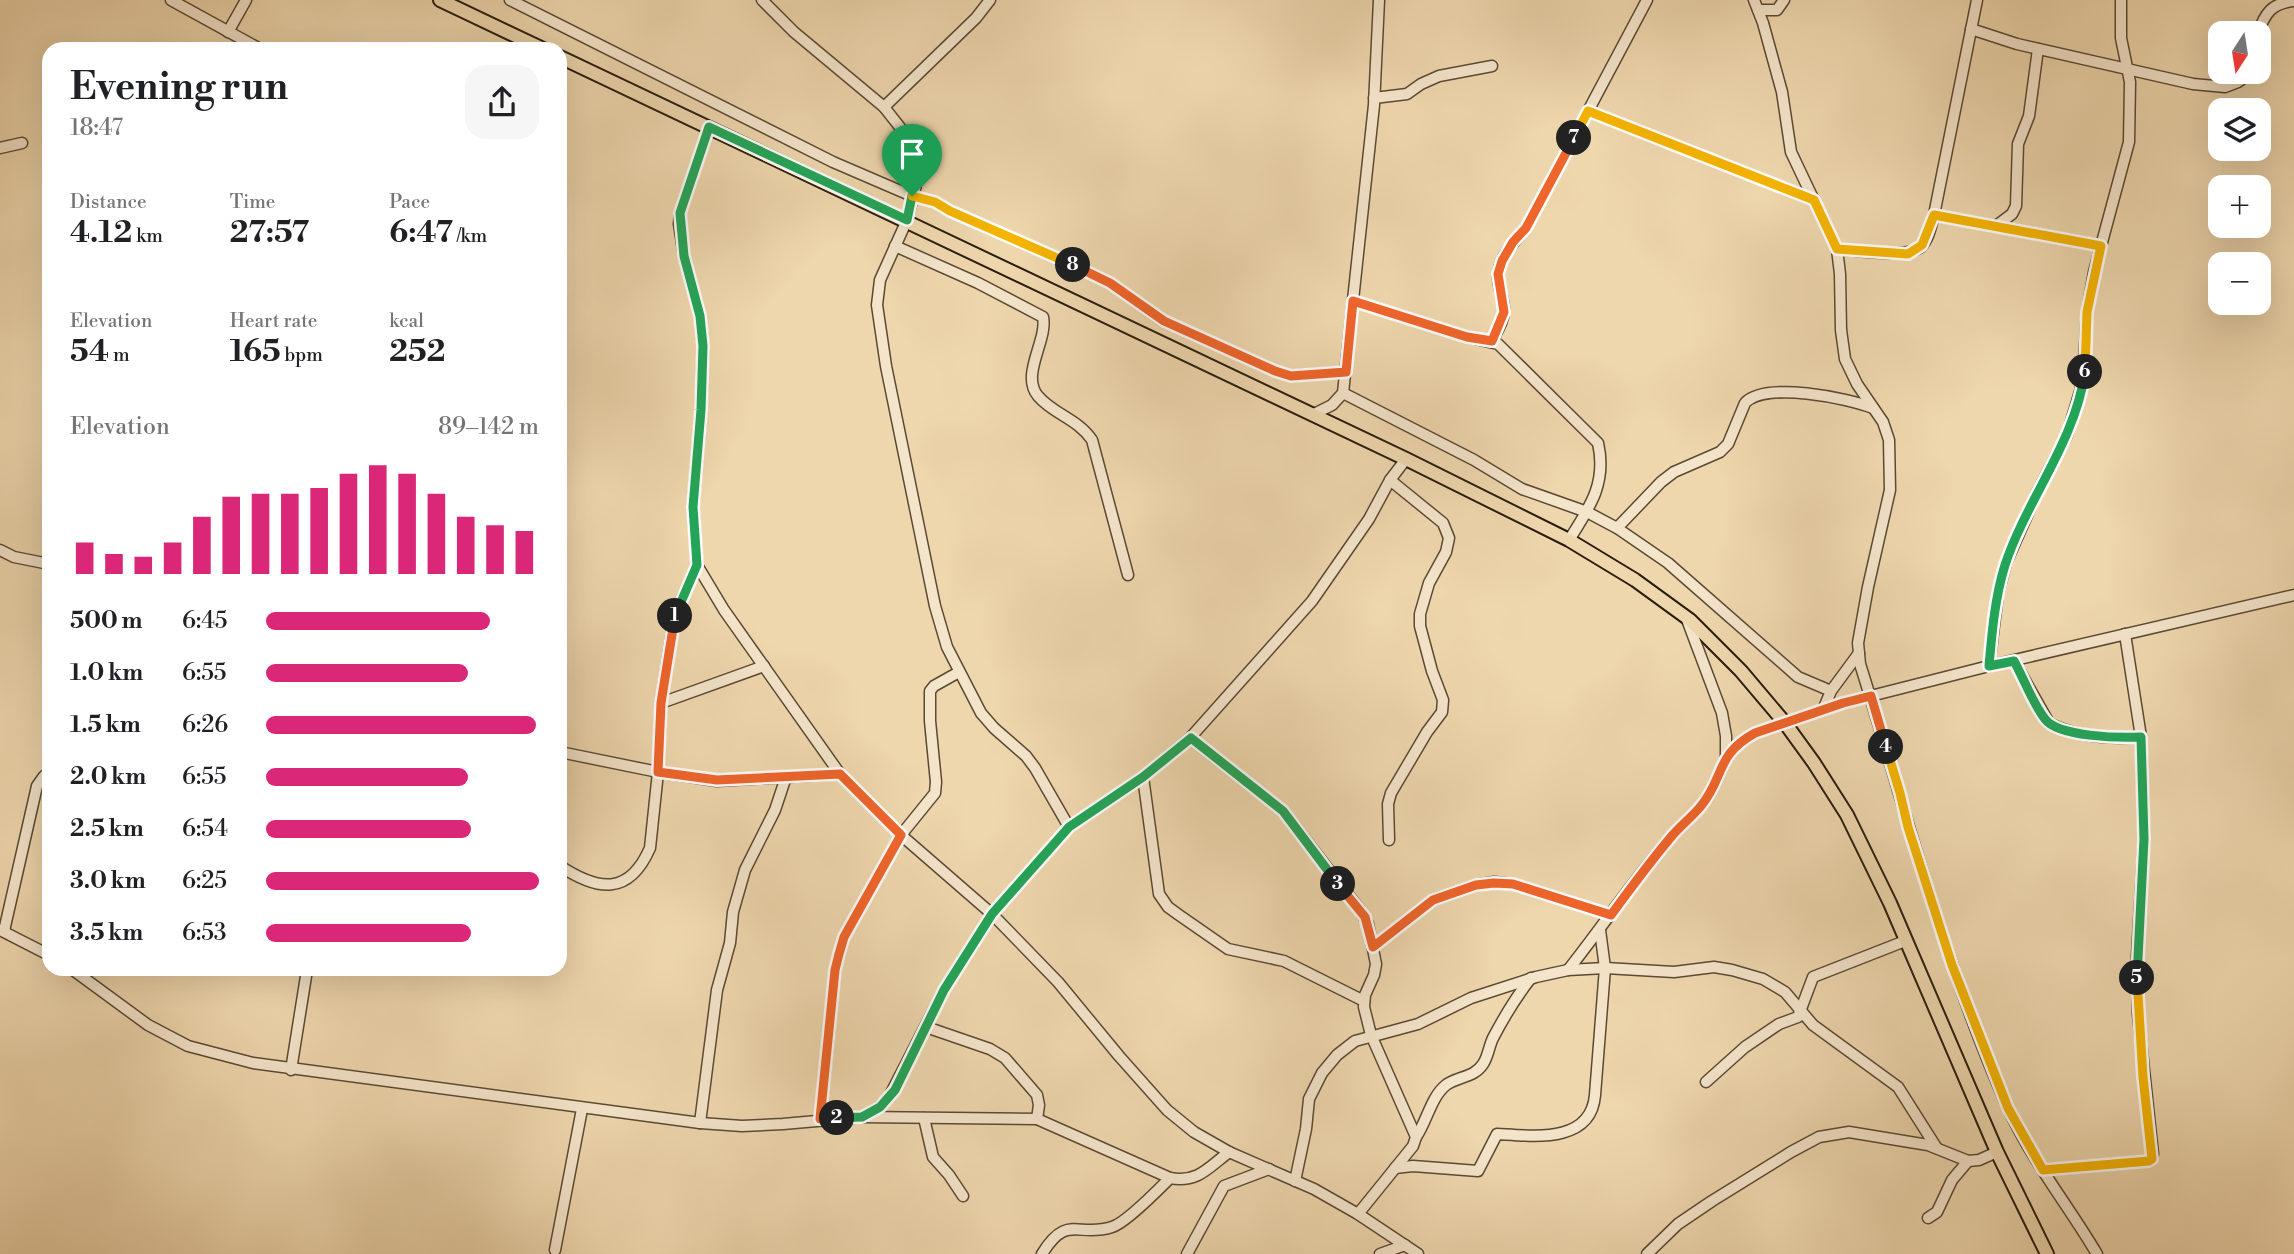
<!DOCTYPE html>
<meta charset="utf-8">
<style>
:root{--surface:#fff;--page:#f6f6f6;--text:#202124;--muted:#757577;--accent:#db2777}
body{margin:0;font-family:"Libre Bodoni",serif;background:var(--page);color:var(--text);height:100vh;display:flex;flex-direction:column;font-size:26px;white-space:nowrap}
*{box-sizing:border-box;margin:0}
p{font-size:23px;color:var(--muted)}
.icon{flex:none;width:38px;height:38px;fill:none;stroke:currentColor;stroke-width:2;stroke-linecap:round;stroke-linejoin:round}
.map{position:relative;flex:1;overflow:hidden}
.side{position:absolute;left:42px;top:42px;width:525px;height:934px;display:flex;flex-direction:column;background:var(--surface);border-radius:21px;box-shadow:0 7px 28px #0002}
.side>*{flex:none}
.needle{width:46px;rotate:192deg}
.fabs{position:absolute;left:2208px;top:21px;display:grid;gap:14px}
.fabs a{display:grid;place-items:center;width:63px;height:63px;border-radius:14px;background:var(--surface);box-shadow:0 7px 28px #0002;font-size:35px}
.pin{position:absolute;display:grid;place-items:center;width:60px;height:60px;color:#fff;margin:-72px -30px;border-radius:50% 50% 50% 0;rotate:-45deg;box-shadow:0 0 7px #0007}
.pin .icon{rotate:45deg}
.km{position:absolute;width:35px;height:35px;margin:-18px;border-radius:50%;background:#222;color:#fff;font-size:19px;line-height:35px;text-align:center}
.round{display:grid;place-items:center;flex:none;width:74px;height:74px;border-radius:21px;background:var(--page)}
.headline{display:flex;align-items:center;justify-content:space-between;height:119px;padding:0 28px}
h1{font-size:38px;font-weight:700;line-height:52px}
.stats{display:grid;grid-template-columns:repeat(3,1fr);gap:10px;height:119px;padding:7px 28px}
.stats div{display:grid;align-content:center}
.stats b{font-size:30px;font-weight:700}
.stats small{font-size:19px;font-weight:400}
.stats p{font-size:19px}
.chart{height:196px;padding:14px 28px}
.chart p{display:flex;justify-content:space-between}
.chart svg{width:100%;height:126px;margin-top:7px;stroke:var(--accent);stroke-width:6}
ul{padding:0 28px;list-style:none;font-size:23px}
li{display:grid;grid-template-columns:112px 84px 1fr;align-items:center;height:52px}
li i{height:18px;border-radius:9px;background:var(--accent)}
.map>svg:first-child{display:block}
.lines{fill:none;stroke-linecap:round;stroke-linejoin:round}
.minor-casing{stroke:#5a4a34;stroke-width:13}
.major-casing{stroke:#291c0c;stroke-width:16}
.minor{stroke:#f4e4ca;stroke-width:10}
.major{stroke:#eed6ad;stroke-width:12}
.split-1-casing{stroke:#fff;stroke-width:14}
.split-2-casing{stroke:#fff;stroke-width:14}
.split-3-casing{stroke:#fff;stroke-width:14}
.split-4-casing{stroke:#fff;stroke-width:14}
.split-5-casing{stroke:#fff;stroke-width:14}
.split-6-casing{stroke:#fff;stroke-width:14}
.split-7-casing{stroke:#fff;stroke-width:14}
.split-8-casing{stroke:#fff;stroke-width:14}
.split-9-casing{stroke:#fff;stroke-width:14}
.split-1{stroke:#22a559;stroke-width:9}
.split-2{stroke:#f0652b;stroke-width:9}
.split-3{stroke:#22a559;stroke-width:9}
.split-4{stroke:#f0652b;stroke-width:9}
.split-5{stroke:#f5b400;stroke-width:9}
.split-6{stroke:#22a559;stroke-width:9}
.split-7{stroke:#f5b400;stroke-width:9}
.split-8{stroke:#f0652b;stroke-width:9}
.split-9{stroke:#f5b400;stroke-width:9}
</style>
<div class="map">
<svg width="2294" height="1254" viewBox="0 0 2294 1254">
<rect width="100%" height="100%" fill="#eed6ad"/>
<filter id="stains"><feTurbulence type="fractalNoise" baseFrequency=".00286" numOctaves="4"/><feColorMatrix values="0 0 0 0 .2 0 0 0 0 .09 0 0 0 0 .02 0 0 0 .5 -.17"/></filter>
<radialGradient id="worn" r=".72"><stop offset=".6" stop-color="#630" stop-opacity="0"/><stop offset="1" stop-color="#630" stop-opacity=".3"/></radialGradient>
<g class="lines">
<defs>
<g id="minor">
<path d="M 171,0 L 260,49"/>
<path d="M 510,0 L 833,162 L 912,196 L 935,202 L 950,211 L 1088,272 L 1110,283 L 1163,321 L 1275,371 L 1291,376 L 1345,372"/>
<path d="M 762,0 L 794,32 L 884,107 L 910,140 L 915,156 L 916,185 L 907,220 L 880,280 L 877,305 L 886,366 L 935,606 L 947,647 L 981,713 L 994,728 L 1026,756 L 1035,768 L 1069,827"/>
<path d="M 1754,0 L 1763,23 L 1782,92 L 1791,152 L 1837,249 L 1840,274 L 1841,330 L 1845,359 L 1857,384 L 1883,422 L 1889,440 L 1890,490 L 1868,587 L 1858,643 L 1860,664 C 1907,813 1944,965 2008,1108 C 2032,1161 2068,1205 2097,1254"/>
<path d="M 1758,10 L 1777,10 L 1784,0"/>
<path d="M 1971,29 L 2017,44 L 2193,84 L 2225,87 L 2238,82 L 2252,72"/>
<path d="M 228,32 L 246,0"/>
<path d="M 2258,33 C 2265,13 2272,3 2294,1"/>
<path d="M 1374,98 L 1407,94 L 1421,84 L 1439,76 L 1492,66"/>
<path d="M 884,107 L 976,18 L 990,0"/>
<path d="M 1588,111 L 1814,200"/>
<path d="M 709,127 L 680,213 L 679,224 L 684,256 L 700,316 L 703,346 L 701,410 L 693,507 L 697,565 L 724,610 L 840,774 L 901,835 L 992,914 L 1058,982 L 1119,1056 L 1167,1110 L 1194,1132 L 1229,1152 L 1314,1189 L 1358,1214 L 1418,1254"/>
<path d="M 0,148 L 22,143"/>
<path d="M 1934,215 L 2101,246"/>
<path d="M 1996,226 L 2012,214 L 2016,206 L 2018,144 L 2029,116 L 2038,49"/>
<path d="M 895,246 L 978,283 L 1043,317 C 1048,340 1020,375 1038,396 C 1053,414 1078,419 1092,440 L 1128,575"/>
<path d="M 1837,249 C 1856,250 1906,259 1921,247 C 1929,239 1931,226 1934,215 L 1977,0"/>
<path d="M 1353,301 L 1467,337 L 1498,344 L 1598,443 C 1607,483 1590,507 1569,540"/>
<path d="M 1492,341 C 1497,331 1504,321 1504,310 C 1504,298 1498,288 1498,276 C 1499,257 1514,242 1526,228 L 1647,0"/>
<path d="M 1343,393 L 1474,460 L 1522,489 L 1587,512 L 1617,528 L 1668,563 L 1798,677 L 1831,691"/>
<path d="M 1314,414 L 1332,405 L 1343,393 L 1374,105 L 1379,0"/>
<path d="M 1617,528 L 1661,482 L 1674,472 L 1720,452 L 1728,444 L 1745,403 C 1765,381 1847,398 1873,408"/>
<path d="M 0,550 L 14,557 L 49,564"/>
<path d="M 1686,617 L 1722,713 L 1726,736 L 1726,757"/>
<path d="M 2014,661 L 2049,723 C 2076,737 2112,739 2141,737"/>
<path d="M 1989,666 L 1998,593 L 2006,563 L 2036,495 L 2067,435 L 2083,382 L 2087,312 L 2094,272 L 2129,142 L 2130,82 L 2121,38 L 2121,0"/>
<path d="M 661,703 L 764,666"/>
<path d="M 1823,710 L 1831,691 L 1859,653"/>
<path d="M 1190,738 L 1283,811 L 1360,910 L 1368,924 L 1376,964 L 1374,975 L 1365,995 L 1364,1007 L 1371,1035 L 1416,1137 L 1413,1146 L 1358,1214"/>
<path d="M 560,752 L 658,772 L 717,781 L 840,774"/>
<path d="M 1143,777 L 1159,894 L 1168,907 L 1179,915 L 1228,949 L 1284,961 L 1364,1001"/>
<path d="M 1389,840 L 1388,804 L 1391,793 L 1427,732 L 1442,712 L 1443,700 L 1432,671 L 1420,626 L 1420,614 L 1429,583 L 1446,552 L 1449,538 L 1443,523 L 1390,480"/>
<path d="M 560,866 C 598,891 629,896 650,848 L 658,772 L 661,703 L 672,632 L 676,612 L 697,565"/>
<path d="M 0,930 L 49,955"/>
<path d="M 4,931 L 37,786 L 44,776 L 49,776"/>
<path d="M 1373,947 L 1433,900 L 1476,885 L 1494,882 L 1513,884 L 1611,915"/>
<path d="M 73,970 L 148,1025 L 188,1046 L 253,1063 L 700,1123 L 742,1126 L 783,1124 L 862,1117 L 879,1107 L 889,1097 L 944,990 L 992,914 L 1069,827 L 1143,777 L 1190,738 L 1312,601 L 1369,519 L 1390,480 L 1406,459"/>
<path d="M 1568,970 C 1603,926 1634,879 1671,837 C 1681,826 1692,816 1702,805 C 1726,776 1715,755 1755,733 L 1843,703 L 1989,666 L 2294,595"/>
<path d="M 926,1027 L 990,1049 L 1005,1058 L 1037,1095 L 1039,1105 L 1037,1119"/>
<path d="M 291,1070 L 307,970"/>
<path d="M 1706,1082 L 1745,1047 L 1779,1024 L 1798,1017 L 1813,977 L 1905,941"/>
<path d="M 862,1117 L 1037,1119 L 1170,1178 C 1198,1183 1208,1168 1229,1152"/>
<path d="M 924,1118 L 933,1157 L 949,1175 L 963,1196"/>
<path d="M 820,1120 L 835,970 L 844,937 L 901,835 L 935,793 L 936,782 L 930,721 L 930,691 L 934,686 L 959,672"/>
<path d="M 700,1123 L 717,990 L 730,943 L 733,912 L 745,870 L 775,810 L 786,777"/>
<path d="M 1416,1137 C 1427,1121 1431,1097 1446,1085 C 1458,1076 1474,1078 1483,1064 C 1488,1057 1489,1046 1493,1038 C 1504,1017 1516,997 1531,978"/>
<path d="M 1395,1168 L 1413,1166 L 1478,1171 L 1497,1134 C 1533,1136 1591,1144 1595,1095 L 1605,968 L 1600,930"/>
<path d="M 2043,1170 L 2149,1161 L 2153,1154 L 2138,1014 L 2137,956 L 2144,839 L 2141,737 L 2125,634"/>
<path d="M 1295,1181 L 1306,1129 L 1309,1099 L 1322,1073 L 1337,1055 L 1355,1041 L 1418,1024 L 1471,998 L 1536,977 L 1568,970 L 1605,968 L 1674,972 L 1714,967 L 1732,970 L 1763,979 L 1785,992 L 1813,1025 L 1898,1087 L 1936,1147"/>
<path d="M 1928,1218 L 1937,1212 L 1952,1180 L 1968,1161"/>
<path d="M 555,1250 L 582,1109"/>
<path d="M 1042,1254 C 1067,1213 1078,1238 1112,1227 C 1126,1223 1159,1189 1170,1178"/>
<path d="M 1187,1254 L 1224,1186 L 1269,1169"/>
<path d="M 1380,1254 L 1405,1245"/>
<path d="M 1647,1254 L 1678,1224 L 1712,1201 L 1791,1152 L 1819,1137 L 1849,1132 L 1928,1145 L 1968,1161 L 1979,1160 L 1997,1152"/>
</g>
<g id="major">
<path d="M 440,0 L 543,49"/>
<path d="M 560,57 L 1406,459 L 1569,540 L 1635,580 L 1690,620 L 1741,671 L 1785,723 L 1814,763 L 1847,815 L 1890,903 L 1997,1152 L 2047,1254"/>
</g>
</defs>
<use href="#minor" class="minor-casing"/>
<use href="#major" class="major-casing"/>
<use href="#minor" class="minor"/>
<use href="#major" class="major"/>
</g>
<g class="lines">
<defs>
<path id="split-1" d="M 675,616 L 697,565 L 693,507 L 701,410 L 703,346 L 700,316 L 684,256 L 680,213 L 709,127 L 907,220 L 912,196"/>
<path id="split-2" d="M 675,616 L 661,703 L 658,772 L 717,780 L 840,774 L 901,835 L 844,937 L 839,954 L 835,970 L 820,1119 L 837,1118"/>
<path id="split-3" d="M 837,1118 L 862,1117 L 880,1107 L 895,1090 L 944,990 L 992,914 L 1069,827 L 1143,777 L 1191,738 L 1283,811 L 1338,884"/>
<path id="split-4" d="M 1338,884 L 1365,917 L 1373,947 L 1433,900 L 1476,885 L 1494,883 L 1513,884 L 1611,915 C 1630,889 1650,862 1671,837 C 1680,826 1692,817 1701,806 C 1725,777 1715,755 1755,733 L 1843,703 L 1871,696 L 1886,747"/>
<path id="split-5" d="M 1886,747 L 1900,793 L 1908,827 L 1952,965 L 2008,1108 L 2043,1170 L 2149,1161 L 2152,1159 L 2143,1077 L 2137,978"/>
<path id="split-6" d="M 2085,372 C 2075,442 2027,499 2005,565 C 1995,597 1992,632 1989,666 L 2014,661 C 2024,679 2032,702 2045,719 C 2058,737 2120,738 2141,737 L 2144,839 L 2137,978"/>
<path id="split-7" d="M 1574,138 L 1588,111 L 1814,200 L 1837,249 L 1908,254 L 1922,245 L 1934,215 L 2101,246 L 2087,312 L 2085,372"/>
<path id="split-8" d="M 1073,265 L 1110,283 L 1164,321 L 1275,371 L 1291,376 L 1346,372 L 1353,301 L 1467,337 L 1492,341 L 1504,312 L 1498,274 L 1502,261 L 1513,242 L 1526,228 L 1574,138"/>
<path id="split-9" d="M 912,196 L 935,202 L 950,211 L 1073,265"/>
</defs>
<use href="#split-1" class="split-1-casing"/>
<use href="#split-2" class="split-2-casing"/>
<use href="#split-3" class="split-3-casing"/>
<use href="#split-4" class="split-4-casing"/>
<use href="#split-5" class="split-5-casing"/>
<use href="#split-6" class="split-6-casing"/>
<use href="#split-7" class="split-7-casing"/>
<use href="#split-8" class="split-8-casing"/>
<use href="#split-9" class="split-9-casing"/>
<use href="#split-1" class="split-1"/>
<use href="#split-2" class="split-2"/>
<use href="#split-3" class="split-3"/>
<use href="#split-4" class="split-4"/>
<use href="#split-5" class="split-5"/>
<use href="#split-6" class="split-6"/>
<use href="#split-7" class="split-7"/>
<use href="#split-8" class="split-8"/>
<use href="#split-9" class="split-9"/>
</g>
<rect width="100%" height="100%" filter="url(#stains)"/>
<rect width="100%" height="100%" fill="url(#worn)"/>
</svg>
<div class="fabs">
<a><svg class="needle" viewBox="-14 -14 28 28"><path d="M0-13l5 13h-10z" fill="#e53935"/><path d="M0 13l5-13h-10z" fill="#757577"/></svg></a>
<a><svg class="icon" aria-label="layers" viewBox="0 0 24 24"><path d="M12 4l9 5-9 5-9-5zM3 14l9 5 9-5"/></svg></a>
<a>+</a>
<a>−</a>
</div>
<div class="pin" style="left:912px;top:196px;background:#1e9e55"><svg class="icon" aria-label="arrive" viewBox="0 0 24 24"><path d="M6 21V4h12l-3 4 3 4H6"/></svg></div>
<b class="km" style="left:675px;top:616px">1</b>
<b class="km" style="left:837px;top:1118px">2</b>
<b class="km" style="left:1338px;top:884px">3</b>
<b class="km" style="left:1886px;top:747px">4</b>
<b class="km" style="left:2137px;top:978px">5</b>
<b class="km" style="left:2085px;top:372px">6</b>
<b class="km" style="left:1574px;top:138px">7</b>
<b class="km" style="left:1073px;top:265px">8</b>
<section class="side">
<div class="headline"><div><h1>Evening run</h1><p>18:47</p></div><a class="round"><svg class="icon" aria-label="share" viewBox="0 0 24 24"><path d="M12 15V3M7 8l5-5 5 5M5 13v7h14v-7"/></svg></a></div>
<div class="stats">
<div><p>Distance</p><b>4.12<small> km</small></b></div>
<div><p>Time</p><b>27:57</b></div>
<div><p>Pace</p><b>6:47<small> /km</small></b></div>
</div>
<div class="stats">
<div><p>Elevation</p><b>54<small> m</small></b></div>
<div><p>Heart rate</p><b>165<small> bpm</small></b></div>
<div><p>kcal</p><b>252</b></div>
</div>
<div class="chart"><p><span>Elevation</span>89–142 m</p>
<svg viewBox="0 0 160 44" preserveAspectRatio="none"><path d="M5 44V33M15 44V37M25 44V38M35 44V33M45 44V24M55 44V17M65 44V16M75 44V16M85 44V14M95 44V9M105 44V6M115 44V9M125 44V16M135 44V24M145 44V27M155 44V29"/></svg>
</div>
<ul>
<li><b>500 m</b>6:45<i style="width:82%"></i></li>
<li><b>1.0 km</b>6:55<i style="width:74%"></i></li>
<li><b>1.5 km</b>6:26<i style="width:99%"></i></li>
<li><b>2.0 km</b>6:55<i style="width:74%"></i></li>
<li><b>2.5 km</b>6:54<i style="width:75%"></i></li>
<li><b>3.0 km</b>6:25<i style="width:100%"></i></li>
<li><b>3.5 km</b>6:53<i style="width:75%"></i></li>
</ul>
</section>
</div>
